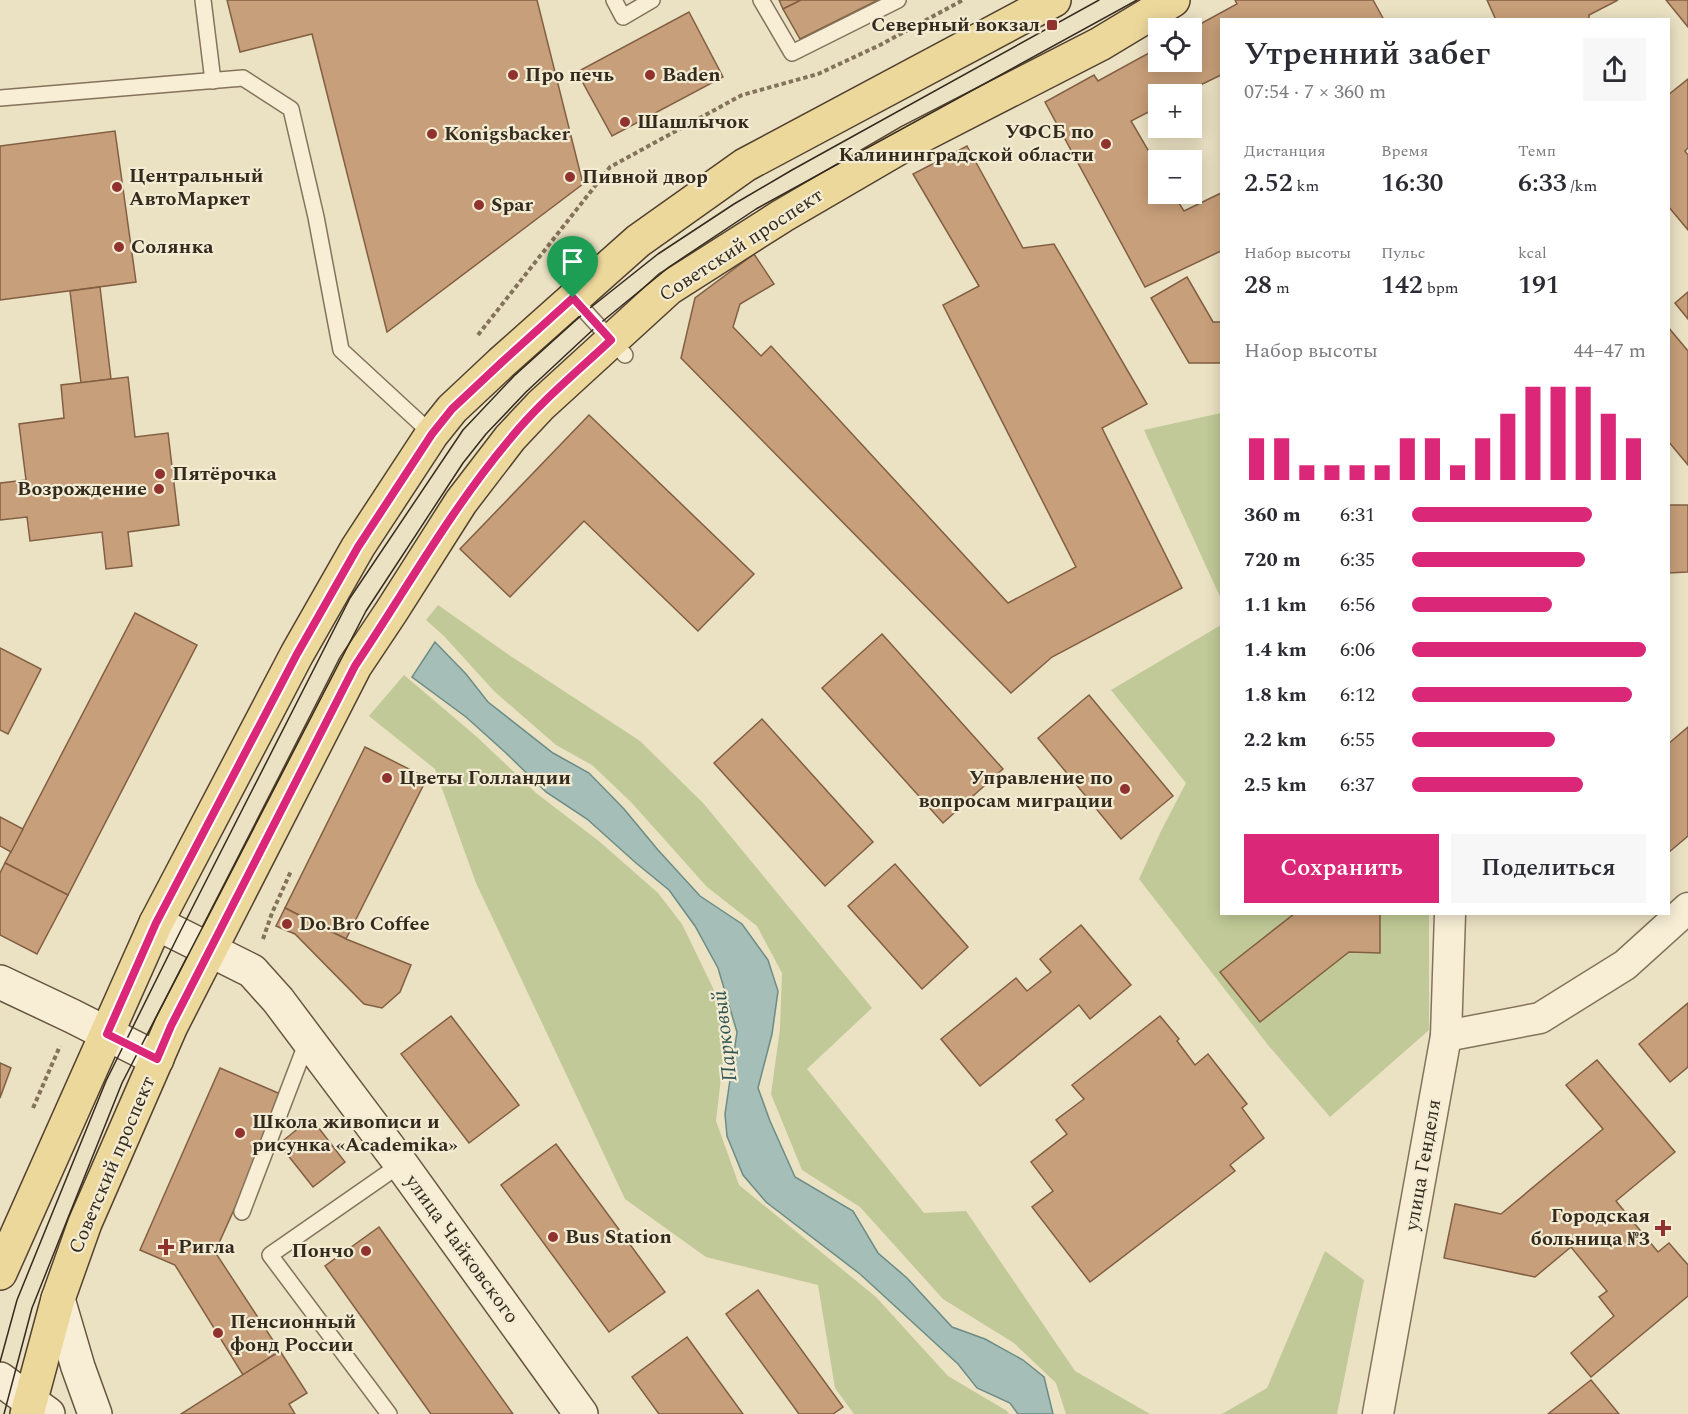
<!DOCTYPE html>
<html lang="ru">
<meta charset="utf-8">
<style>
:root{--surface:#fff;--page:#f7f7f7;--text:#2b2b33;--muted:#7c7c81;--accent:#db2777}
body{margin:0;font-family:Spectral,serif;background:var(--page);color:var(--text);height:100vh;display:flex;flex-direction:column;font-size:22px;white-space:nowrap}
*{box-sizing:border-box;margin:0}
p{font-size:20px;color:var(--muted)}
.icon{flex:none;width:33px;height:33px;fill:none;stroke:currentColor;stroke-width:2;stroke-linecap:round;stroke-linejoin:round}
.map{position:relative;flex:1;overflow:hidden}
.details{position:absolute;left:1220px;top:18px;width:450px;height:897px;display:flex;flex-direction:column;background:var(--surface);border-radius:0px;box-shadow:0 3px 15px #0003}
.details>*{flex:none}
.fabs{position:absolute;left:1148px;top:18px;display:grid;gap:12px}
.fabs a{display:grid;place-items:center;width:54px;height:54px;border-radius:0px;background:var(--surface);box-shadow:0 3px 15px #0003;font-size:30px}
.pin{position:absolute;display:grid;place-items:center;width:51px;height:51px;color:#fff;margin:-62px -26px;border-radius:50% 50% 50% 0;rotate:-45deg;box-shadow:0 0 6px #0007}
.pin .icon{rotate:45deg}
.round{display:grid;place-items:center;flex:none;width:63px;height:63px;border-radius:0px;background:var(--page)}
.head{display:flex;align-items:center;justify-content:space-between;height:102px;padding:0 24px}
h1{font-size:33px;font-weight:600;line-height:45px}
.metrics{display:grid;grid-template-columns:repeat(3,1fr);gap:9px;height:102px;padding:6px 24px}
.metrics div{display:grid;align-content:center}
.metrics b{font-size:26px;font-weight:600}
.metrics small{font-size:16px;font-weight:400}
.metrics p{font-size:16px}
.chart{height:168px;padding:12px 24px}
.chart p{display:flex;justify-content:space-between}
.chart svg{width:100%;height:108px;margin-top:6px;stroke:var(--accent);stroke-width:6}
.cta{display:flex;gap:12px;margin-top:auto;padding:12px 24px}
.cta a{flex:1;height:69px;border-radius:0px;background:var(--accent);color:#fff;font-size:24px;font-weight:600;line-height:69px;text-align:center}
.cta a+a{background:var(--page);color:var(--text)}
ul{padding:0 24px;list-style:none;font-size:20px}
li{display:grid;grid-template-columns:96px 72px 1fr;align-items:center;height:45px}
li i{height:15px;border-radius:8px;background:var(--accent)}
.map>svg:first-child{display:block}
.green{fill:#c0c997}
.water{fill:#a5beb8;stroke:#6c8c86;stroke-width:1.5}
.building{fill:#c79f7a;stroke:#825f42;stroke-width:1.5}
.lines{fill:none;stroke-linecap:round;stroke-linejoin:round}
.lane-casing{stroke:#84735b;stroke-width:18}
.street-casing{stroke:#84735b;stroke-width:33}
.secondary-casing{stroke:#66543e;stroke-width:36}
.primary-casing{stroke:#52412f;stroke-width:36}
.path{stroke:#84735b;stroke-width:4;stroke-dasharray:4.5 3;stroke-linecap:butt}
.lane{stroke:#f7eed5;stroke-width:15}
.street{stroke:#f7eed5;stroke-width:30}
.secondary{stroke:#f7eed5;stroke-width:33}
.primary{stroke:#edd89c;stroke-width:33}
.tram{stroke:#352a1e;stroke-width:1.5}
.route-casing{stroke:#fff;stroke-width:12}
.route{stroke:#db2777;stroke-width:8}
.poi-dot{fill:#90322e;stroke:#f3ebd2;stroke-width:2}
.labels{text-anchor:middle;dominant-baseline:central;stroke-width:4.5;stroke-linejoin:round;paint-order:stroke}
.poi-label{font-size:20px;font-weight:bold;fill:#352a1e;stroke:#f3ebd2;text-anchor:start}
.street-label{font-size:20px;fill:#352a1e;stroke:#f3ebd2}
.water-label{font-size:21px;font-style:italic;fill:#2e5454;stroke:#f3ebd2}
</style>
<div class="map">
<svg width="1688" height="1414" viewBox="0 0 1688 1414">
<rect width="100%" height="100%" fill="#ebe1c3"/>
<g class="green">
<path d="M 1221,413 L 1221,599 L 1144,430 Z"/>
<path d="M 438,605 L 509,655 L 640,741 L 704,804 L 872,1008 L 807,1069 L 924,1213 L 966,1211 L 1075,1371 L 1150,1414 L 1066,1414 L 1056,1383 L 1014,1343 L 943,1299 L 860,1207 L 802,1170 L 771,1094 L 780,1029 L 782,973 L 757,926 L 707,887 L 631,802 L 592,765 L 556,745 L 494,691 L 444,636 L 426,620 Z"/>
<path d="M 1221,625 L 1221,914 L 1429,914 L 1429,1030 L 1330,1117 L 1268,1045 L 1139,879 L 1161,831 L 1186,783 L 1111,690 Z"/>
<path d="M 404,675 L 477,737 L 536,793 L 600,842 L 658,893 L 682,924 L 713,988 L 726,1034 L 716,1121 L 739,1185 L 876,1297 L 948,1376 L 1007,1411 L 1009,1414 L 854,1414 L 835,1388 L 818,1285 L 706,1257 L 625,1199 L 476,883 L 435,769 L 369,716 Z"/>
<path d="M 1325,1251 L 1364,1280 L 1337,1414 L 1222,1414 L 1267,1388 Z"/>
</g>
<path class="water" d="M 435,642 L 466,674 L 488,702 L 553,753 L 589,773 L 624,809 L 658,850 L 700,896 L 742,924 L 768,960 L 778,991 L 772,1034 L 758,1088 L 770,1121 L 795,1177 L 853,1211 L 878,1253 L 907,1278 L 952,1327 L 985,1339 L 1023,1360 L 1044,1377 L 1053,1414 L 1018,1414 L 1010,1403 L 977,1388 L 958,1364 L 860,1274 L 766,1202 L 743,1175 L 727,1136 L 725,1114 L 737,1032 L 718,968 L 695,926 L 669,890 L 636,863 L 587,819 L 546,792 L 506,753 L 466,717 L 412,677 Z"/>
<g class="building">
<path d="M 227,0 L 537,0 L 583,184 L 387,332 L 312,34 L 240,52 Z"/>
<path d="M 779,0 L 801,0 L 783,9 Z"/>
<path d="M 801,0 L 878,0 L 800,39 L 783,9 Z"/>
<path d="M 1235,0 L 1373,0 L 1384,20 L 1221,20 L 1221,75 L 1182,94 L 1158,94 L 1158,107 L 1131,121 L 1158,167 L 1158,194 L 1173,194 L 1184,211 L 1221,193 L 1221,251 L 1145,287 L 1045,102 L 1094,75 L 1098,81 L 1158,48 L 1158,62 L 1191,62 L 1191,29 L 1237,4 Z"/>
<path d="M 1487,0 L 1618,0 L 1589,15 L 1589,20 L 1496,20 Z"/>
<path d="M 1666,0 L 1688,0 L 1688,27 Z"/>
<path d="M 689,12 L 723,77 L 612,136 L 577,72 Z"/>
<path d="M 1688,79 L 1688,148 L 1685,151 L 1688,155 L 1688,230 L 1668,206 L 1668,95 Z"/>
<path d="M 115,131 L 136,282 L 0,300 L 0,146 Z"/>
<path d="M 967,146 L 1023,248 L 1054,244 L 1147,404 L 1102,428 L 1182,588 L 1052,657 L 1011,693 L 681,358 L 695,298 L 754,254 L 774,284 L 740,304 L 733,327 L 761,356 L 771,346 L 1008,603 L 1076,567 L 943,305 L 979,286 L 913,174 Z"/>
<path d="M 1187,277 L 1213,322 L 1221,322 L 1221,363 L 1189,363 L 1151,298 Z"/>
<path d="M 100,287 L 111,379 L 81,383 L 70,291 Z"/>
<path d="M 1688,292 L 1688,319 L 1675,303 Z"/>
<path d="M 1668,327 L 1688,351 L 1688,465 L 1668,441 Z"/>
<path d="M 128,377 L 135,437 L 168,433 L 179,525 L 128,532 L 132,566 L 106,569 L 102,532 L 30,541 L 27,517 L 0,520 L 0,483 L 26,480 L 19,424 L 64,418 L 61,385 Z"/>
<path d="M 589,415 L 754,574 L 698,631 L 584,521 L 510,597 L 460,549 Z"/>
<path d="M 1668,505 L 1688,505 L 1688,572 L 1668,573 Z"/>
<path d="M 135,613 L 197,645 L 68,895 L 5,863 Z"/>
<path d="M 882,634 L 1003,769 L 943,823 L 822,688 Z"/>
<path d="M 0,648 L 41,669 L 8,734 L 0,730 Z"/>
<path d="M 1089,695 L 1173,796 L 1121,839 L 1038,738 Z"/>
<path d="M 762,719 L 873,842 L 825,886 L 714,763 Z"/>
<path d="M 1688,727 L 1688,836 L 1668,853 L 1668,744 Z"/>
<path d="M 365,747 L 427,778 L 346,939 L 285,908 Z"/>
<path d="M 0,817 L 23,829 L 11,852 L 0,846 Z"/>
<path d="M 5,863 L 68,895 L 37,954 L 0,935 L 0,873 Z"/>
<path d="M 895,864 L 968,947 L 922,989 L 848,906 Z"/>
<path d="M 285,908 L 346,939 L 411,965 L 400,992 L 382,1008 L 364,1004 L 295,934 L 276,926 Z"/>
<path d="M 1294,914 L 1380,914 L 1380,953 L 1349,952 L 1260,1022 L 1220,972 Z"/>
<path d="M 1081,925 L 1131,985 L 1090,1019 L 1079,1005 L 980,1086 L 941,1039 L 1016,978 L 1027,991 L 1051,972 L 1040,959 Z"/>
<path d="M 1688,1003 L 1688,1067 L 1670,1082 L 1639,1044 Z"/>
<path d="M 451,1016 L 519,1105 L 469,1143 L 401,1054 Z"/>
<path d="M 1160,1016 L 1179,1039 L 1177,1041 L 1195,1065 L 1208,1054 L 1247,1104 L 1242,1108 L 1264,1138 L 1230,1165 L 1235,1171 L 1090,1282 L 1032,1207 L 1053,1191 L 1031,1162 L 1067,1134 L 1056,1120 L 1084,1099 L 1072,1085 Z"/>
<path d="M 1597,1060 L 1675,1152 L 1616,1201 L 1658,1252 L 1669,1243 L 1688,1265 L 1688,1296 L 1591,1377 L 1571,1353 L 1614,1316 L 1599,1297 L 1607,1291 L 1571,1247 L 1535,1277 L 1444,1258 L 1455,1204 L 1501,1214 L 1603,1129 L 1566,1085 Z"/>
<path d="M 0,1063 L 11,1068 L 0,1098 Z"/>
<path d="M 220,1068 L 285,1096 L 215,1252 L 280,1351 L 243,1375 L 175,1265 L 140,1250 Z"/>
<path d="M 311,1118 L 345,1162 L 313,1187 L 279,1144 Z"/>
<path d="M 556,1144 L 665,1292 L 609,1332 L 501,1185 Z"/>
<path d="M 379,1227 L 513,1414 L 431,1414 L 325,1266 Z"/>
<path d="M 758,1290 L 843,1407 L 833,1414 L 799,1414 L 726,1314 Z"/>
<path d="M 687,1337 L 743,1414 L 659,1414 L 632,1377 Z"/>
<path d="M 280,1351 L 307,1393 L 289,1404 L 295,1414 L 181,1414 Z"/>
<path d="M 1591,1380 L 1619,1414 L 1548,1414 Z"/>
</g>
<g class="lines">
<defs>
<g id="lane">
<path d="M 203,0 L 213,81"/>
<path d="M 614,0 L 623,17 L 652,0"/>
<path d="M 761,0 L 792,53 L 898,0"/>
<path d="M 0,98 L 243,78 L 291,109 L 316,217 L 341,350 L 432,434"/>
<path d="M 573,298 L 625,355"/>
<path d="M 242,1212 L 308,1039"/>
<path d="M 389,1414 L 270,1255 L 401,1164"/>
</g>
<g id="street">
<path d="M 1446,1036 L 1540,1018 L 1625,965 L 1688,908"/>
<path d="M 1378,1414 L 1446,1036 L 1450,914"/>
</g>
<g id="secondary">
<path d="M 156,923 L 252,971 L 278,1000 L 401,1164 L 581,1414"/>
<path d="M 0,982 L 72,1016 L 157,1059"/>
<path d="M 58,1299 L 78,1367 L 95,1414"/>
<path d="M 0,1379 L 48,1414"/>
</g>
<g id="primary">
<path d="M 0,1273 L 156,923 L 297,654 L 358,547 L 432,434 L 452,409 L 501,363 L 638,241 L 745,165 L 1054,0"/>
<path d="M 27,1414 L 58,1299 L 85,1223 L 171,1026 L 355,666 L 391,612 L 461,502 L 510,438 L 541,405 L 669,288 L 782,216 L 909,142 L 1100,44 L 1173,0"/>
</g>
</defs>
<use href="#lane" class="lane-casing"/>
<use href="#street" class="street-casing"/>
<use href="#secondary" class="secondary-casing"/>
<use href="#primary" class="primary-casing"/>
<g class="path">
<path d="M 478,335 L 610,167 L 742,95 L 818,74 L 880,45 L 963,0"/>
<path d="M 263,939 L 272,913 L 291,871"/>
<path d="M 33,1108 L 60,1046"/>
</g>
<use href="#lane" class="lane"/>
<use href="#street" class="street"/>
<use href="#secondary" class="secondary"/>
<use href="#primary" class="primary"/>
<g class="tram">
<path d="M 0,1362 L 17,1300 L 106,1081 L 179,934 L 350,598 L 463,430 L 514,376 L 585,312 L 658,254 L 734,204 L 792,170 L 1099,0"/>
<path d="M 4,1414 L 32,1308 L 122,1083 L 366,611 L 463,463 L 486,434 L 526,392 L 598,325 L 669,267 L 756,209 L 1137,0"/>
</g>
</g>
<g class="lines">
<defs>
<path id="route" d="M 573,298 L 611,340 C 577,372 540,402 510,439 C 451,509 406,590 355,666 L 171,1026 L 157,1059 L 107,1034 L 156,923 L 297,654 L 358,547 L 432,434 L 452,409 L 501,363 Z"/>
</defs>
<use href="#route" class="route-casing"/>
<use href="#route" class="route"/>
</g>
<g class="poi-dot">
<rect x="1046" y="19" width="12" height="12" rx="3"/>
<circle cx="513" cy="75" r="6"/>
<circle cx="650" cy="75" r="6"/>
<circle cx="625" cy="122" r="6"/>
<circle cx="432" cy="134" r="6"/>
<circle cx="1106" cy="144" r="6"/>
<circle cx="570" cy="177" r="6"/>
<circle cx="117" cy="187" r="6"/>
<circle cx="479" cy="205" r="6"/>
<circle cx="119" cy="247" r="6"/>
<circle cx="160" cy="474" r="6"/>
<circle cx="159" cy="489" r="6"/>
<circle cx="387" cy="778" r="6"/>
<circle cx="1125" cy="789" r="6"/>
<circle cx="287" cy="924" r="6"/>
<circle cx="240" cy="1133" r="6"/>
<path d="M1660 1219h6v6h6v6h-6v6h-6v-6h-6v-6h6z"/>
<circle cx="553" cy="1237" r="6"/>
<path d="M163 1238h6v6h6v6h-6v6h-6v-6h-6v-6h6z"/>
<circle cx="366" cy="1251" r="6"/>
<circle cx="218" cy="1333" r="6"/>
</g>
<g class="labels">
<g class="poi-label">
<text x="1040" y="25" text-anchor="end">Северный вокзал</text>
<text x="525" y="75">Про печь</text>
<text x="662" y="75">Baden</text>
<text x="637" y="122">Шашлычок</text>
<text x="1094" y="132" text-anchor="end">УФСБ по<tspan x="1094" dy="23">Калининградской области</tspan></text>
<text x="444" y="134">Konigsbacker</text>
<text x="129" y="176">Центральный<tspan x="129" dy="23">АвтоМаркет</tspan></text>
<text x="582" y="177">Пивной двор</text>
<text x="491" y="205">Spar</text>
<text x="131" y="247">Солянка</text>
<text x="172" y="474">Пятёрочка</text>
<text x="147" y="489" text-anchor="end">Возрождение</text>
<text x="399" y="778">Цветы Голландии</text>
<text x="1113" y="778" text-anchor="end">Управление по<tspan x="1113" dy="23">вопросам миграции</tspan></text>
<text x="299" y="924">Do.Bro Coffee</text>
<text x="252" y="1122">Школа живописи и<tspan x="252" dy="23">рисунка «Academika»</tspan></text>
<text x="1650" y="1216" text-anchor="end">Городская<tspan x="1650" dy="23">больница №3</tspan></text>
<text x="565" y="1237">Bus Station</text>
<text x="178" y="1247">Ригла</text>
<text x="354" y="1251" text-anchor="end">Пончо</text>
<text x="230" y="1322">Пенсионный<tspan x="230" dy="23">фонд России</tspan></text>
</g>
<g class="street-label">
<text transform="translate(741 245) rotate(-33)">Советский проспект</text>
<text transform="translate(112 1165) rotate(-67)">Советский проспект</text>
<text transform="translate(1423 1165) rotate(-80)">улица Генделя</text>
<text transform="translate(462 1249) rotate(54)">улица Чайковского</text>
</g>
<g class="water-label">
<text transform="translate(725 1036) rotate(-97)">Парковый</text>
</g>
</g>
</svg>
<div class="fabs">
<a><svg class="icon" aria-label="locate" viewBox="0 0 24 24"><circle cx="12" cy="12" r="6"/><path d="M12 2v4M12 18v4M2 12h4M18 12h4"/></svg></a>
<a>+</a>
<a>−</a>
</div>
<div class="pin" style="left:573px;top:298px;background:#1e9e55"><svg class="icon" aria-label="arrive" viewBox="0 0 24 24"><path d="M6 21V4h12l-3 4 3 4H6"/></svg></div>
<section class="details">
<div class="head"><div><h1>Утренний забег</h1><p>07:54 · 7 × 360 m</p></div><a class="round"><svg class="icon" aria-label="share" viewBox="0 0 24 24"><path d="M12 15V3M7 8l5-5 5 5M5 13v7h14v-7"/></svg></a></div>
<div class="metrics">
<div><p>Дистанция</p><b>2.52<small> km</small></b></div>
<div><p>Время</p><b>16:30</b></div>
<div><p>Темп</p><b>6:33<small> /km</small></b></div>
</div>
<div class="metrics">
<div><p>Набор высоты</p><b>28<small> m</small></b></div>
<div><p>Пульс</p><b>142<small> bpm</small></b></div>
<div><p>kcal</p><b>191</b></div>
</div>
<div class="chart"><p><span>Набор высоты</span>44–47 m</p>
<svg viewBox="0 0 160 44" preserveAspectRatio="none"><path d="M5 44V27M15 44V27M25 44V38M35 44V38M45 44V38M55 44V38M65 44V27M75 44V27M85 44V38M95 44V27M105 44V17M115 44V6M125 44V6M135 44V6M145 44V17M155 44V27"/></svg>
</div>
<ul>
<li><b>360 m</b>6:31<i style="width:77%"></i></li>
<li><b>720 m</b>6:35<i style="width:74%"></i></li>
<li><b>1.1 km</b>6:56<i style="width:60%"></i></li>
<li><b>1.4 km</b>6:06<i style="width:100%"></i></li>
<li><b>1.8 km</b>6:12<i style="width:94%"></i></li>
<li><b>2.2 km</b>6:55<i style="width:61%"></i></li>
<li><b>2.5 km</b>6:37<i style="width:73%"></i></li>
</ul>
<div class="cta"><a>Сохранить</a><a>Поделиться</a></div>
</section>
</div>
